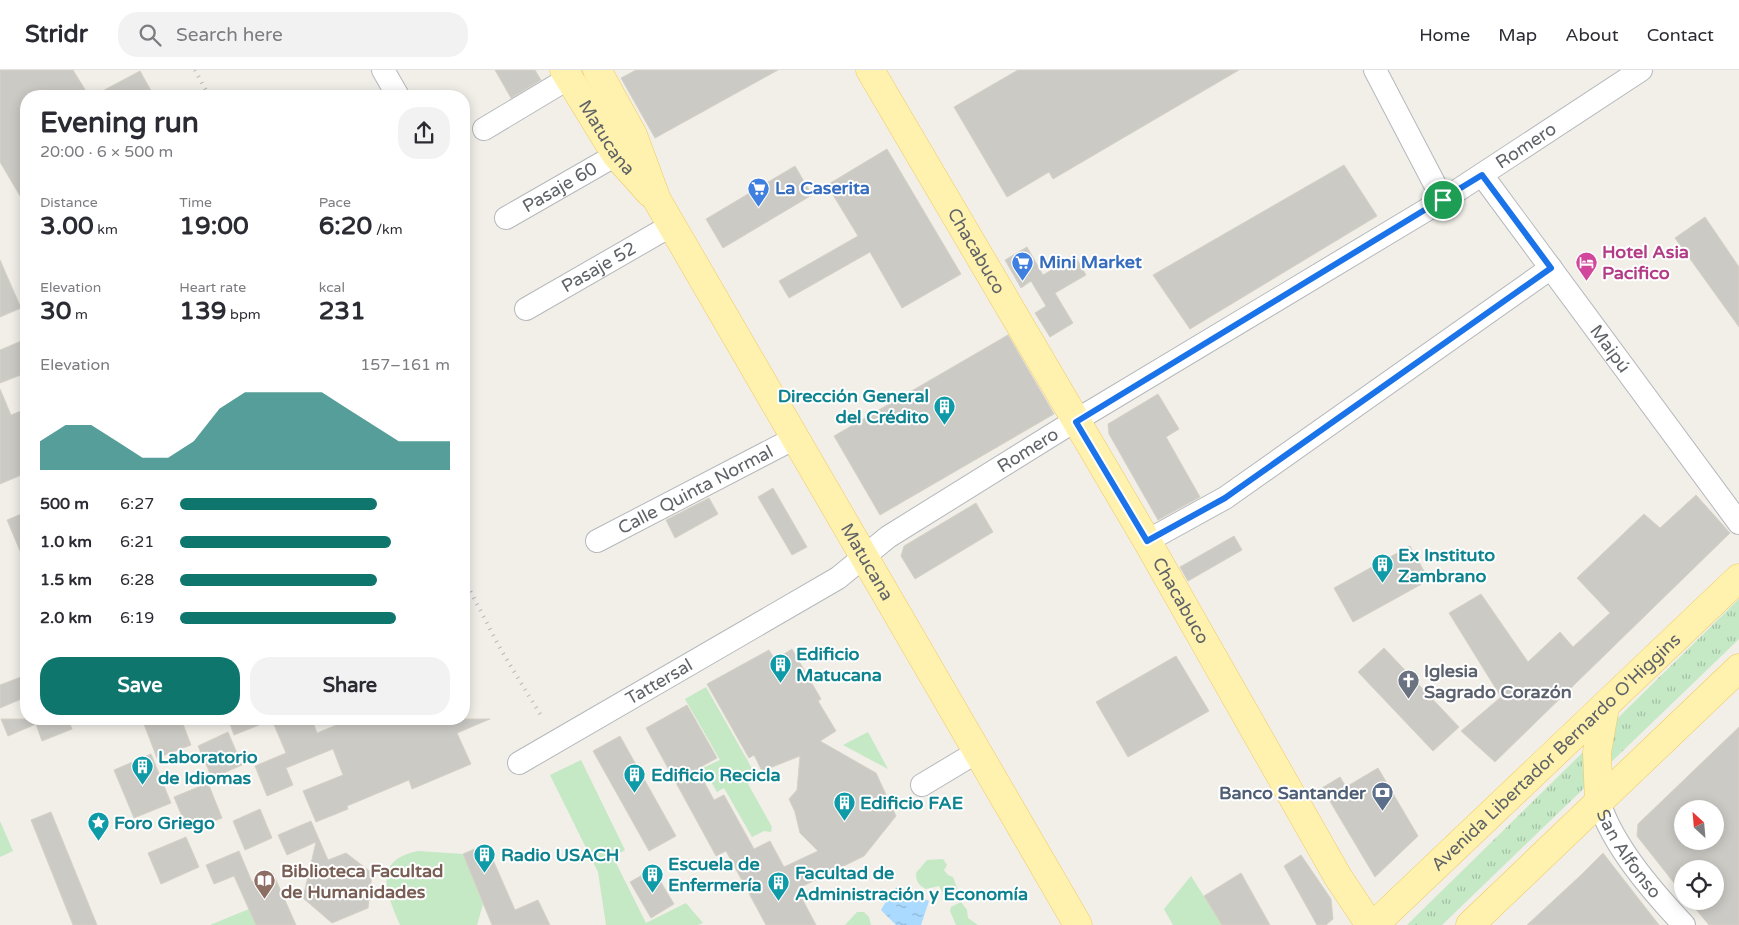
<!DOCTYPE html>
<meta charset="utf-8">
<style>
:root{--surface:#fff;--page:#f2f2f3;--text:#2b2b33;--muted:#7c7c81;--line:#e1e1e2;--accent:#0f766e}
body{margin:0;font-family:"Varela Round",sans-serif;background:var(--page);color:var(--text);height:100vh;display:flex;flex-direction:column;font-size:19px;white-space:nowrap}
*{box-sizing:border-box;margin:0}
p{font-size:16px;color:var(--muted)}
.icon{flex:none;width:28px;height:28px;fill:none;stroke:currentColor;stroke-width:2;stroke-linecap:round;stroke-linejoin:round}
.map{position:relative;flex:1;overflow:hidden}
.side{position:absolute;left:20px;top:20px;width:450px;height:635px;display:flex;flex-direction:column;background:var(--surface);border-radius:20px;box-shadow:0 2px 12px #0003}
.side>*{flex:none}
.needle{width:32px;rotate:334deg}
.buttons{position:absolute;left:1674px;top:730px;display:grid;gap:10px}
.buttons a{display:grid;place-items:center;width:50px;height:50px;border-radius:50%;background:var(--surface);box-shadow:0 2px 12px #0003;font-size:25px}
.pin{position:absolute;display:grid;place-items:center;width:42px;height:42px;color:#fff;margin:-21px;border:2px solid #fff;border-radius:50%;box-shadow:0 1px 5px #0007}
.round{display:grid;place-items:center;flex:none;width:52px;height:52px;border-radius:20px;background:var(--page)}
.summary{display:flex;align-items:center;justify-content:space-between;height:85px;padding:0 20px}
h1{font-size:28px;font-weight:700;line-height:38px}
.stats{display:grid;grid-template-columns:repeat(3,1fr);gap:8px;height:85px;padding:5px 20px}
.stats div{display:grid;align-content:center}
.stats b{font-size:25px;font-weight:700}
.stats small{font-size:14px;font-weight:400}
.stats p{font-size:14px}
.chart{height:140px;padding:10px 20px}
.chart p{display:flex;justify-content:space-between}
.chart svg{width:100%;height:90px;margin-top:5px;fill:var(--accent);opacity:.7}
.action{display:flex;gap:10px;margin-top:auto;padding:10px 20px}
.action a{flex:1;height:58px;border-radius:20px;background:var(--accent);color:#fff;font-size:20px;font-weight:700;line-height:58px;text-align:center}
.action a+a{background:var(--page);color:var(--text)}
ul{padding:0 20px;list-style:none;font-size:16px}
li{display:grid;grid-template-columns:80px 60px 1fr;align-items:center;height:38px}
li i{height:12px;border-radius:6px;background:var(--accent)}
header{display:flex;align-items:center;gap:30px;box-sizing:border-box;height:70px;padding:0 25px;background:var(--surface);border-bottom:1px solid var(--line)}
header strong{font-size:24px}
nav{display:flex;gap:28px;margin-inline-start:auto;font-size:18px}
.search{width:350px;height:45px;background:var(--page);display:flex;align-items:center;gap:12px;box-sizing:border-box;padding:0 18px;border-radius:20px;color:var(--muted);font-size:19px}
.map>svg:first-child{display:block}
.grass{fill:#c5e8c5}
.park{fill:url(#park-tufts)}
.water{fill:url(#water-ripples)}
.building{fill:#cccac5;stroke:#d6d1c6;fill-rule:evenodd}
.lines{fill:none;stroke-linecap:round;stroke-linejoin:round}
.minor-casing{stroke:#b5b8bc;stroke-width:24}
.major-casing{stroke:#f2c960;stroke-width:29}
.minor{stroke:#fff;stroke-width:22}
.major{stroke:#fff2af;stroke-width:28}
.rail{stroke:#b6b7b8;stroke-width:4;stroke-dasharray:1 6;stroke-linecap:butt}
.route-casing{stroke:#fff;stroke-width:10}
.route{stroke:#1a73e8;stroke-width:6}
.labels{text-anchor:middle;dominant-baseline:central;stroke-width:4;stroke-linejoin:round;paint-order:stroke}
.street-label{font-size:18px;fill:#5f6368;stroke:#fff}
.shop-label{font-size:18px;font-weight:bold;fill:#366cbe;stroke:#fff;text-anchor:start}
.hotel-label{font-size:18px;font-weight:bold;fill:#b23c85;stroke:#fff;text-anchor:start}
.culture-label{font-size:18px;font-weight:bold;fill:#0d838f;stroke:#fff;text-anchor:start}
.worship-label{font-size:18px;font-weight:bold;fill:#5b616d;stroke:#fff;text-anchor:start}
.service-label{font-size:18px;font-weight:bold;fill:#4e5e75;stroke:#fff;text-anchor:end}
.education-label{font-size:18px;font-weight:bold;fill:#785e54;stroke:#fff;text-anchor:start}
</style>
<header>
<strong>Stridr</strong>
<div class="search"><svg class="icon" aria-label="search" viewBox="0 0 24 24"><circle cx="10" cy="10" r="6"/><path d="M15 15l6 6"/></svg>Search here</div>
<nav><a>Home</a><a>Map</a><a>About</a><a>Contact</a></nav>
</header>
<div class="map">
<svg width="1739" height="855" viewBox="0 0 1739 855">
<defs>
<pattern id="park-tufts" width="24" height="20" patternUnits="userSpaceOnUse" patternTransform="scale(1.25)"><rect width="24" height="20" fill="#c5e8c5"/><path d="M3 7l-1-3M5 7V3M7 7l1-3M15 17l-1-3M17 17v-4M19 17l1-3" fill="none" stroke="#a3c0a4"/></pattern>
<pattern id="water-ripples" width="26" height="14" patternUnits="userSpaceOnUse" patternTransform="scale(1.25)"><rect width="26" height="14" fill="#aadaff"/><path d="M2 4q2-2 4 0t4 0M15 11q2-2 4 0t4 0" fill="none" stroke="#8eb4d2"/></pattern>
</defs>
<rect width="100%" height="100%" fill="#f1efe8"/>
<g class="grass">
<path d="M 706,617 L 758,709 L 748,714 L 772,757 L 771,762 L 764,761 L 752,767 L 724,718 L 717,722 L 703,698 L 720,690 L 685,629 Z"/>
<path d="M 868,662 L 888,699 L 843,675 Z"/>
<path d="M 581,690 L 625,780 L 613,787 L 646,853 L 686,833 L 703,853 L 698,855 L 606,855 L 598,802 L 550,705 Z"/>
<path d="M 0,751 L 13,781 L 0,787 Z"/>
<path d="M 418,781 L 463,784 L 483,834 L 477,855 L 400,855 C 386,823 372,790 418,781 Z"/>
<path d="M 943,789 L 947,795 L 944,800 L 948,805 L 953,807 L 959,823 L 949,827 L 944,825 L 939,816 L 926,819 C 918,815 916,811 916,803 L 927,790 Z"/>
<path d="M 1191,806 L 1222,855 L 1173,855 L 1164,839 Z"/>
<path d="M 961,832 L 967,840 L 968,848 L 978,855 L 956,855 L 950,841 L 951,837 Z"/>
<path d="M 249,839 L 256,855 L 210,855 Z"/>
<path d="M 857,842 L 864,842 L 869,847 L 871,855 L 845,855 Z"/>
</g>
<path class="park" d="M 1739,529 L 1739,569 L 1442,855 L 1407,855 Z"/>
<path class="water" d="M 898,817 L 929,831 L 921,855 L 896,855 L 881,840 L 893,820 Z"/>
<g class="building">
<path d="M 0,0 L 73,0 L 89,26 L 26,26 L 26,136 L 0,92 Z"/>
<path d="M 495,0 L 535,0 L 541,10 L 511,28 Z"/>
<path d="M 636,0 L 778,0 L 655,68 L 621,8 Z"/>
<path d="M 1018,0 L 1239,0 L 1053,109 L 1049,102 L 1007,127 L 954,37 Z"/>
<path d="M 140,1 L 154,26 L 93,26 Z"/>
<path d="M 887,79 L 961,204 L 902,238 L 870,182 L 789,228 L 779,211 L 858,166 L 827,115 Z"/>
<path d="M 1344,95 L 1377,146 L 1190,259 L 1153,205 Z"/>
<path d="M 795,96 L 812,125 L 723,178 L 706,149 Z"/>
<path d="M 1705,147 L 1739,197 L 1739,257 L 1675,168 Z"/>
<path d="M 1027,177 L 1043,205 L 1075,186 L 1086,205 L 1055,223 L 1073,253 L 1050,267 L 1035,243 L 1046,236 L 1031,211 L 1021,218 L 1005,190 Z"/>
<path d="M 0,190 L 21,238 L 0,247 Z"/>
<path d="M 1008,265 L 1054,344 L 880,445 L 834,366 Z"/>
<path d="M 26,269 L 26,303 L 0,313 L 0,280 Z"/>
<path d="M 0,319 L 11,345 L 26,339 L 26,403 L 0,414 Z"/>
<path d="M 1158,324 L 1179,359 L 1166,367 L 1200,427 L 1158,450 L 1109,364 L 1108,354 Z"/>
<path d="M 773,418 L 807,477 L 792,485 L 758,427 Z"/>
<path d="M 1696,425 L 1730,463 L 1495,692 L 1461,661 L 1501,627 L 1449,543 L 1481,524 L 1528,592 L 1560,562 L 1573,577 L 1610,543 L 1577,508 L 1644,444 L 1660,458 Z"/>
<path d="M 709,428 L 718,444 L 675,468 L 666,450 Z"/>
<path d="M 976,433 L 993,462 L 915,509 L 901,486 L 904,476 Z"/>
<path d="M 26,442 L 26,495 L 7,450 Z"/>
<path d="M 1234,466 L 1242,480 L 1188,511 L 1180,497 Z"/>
<path d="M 1410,476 L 1429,510 L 1353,552 L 1334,518 Z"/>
<path d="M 1384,578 L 1459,657 L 1433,681 L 1358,602 Z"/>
<path d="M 792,579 L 821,629 L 818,631 L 836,661 L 820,671 L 876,703 L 896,746 L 864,786 L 797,819 L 816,855 L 766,855 L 726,781 L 716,786 L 646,658 L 687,635 L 717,688 L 697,699 L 714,730 L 724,725 L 754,779 L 770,771 L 784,797 L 818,781 L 800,763 L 795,742 L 789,729 L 797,720 L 800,686 L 762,701 L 754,685 L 749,688 L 707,614 L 769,580 L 775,590 Z"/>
<path d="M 1176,586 L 1209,641 L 1128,687 L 1096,632 Z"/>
<path d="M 26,605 L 26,627 L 0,638 L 0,615 Z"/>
<path d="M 1,649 L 68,649 L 72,659 L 42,671 L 36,654 L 8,666 Z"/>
<path d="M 142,649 L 181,649 L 191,675 L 157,688 Z"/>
<path d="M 228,649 L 312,649 L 317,663 L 351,649 L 490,649 L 457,663 L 471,694 L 412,719 L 409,710 L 347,736 L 348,739 L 316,752 L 303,721 L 343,705 L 333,679 L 286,698 L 293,715 L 267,726 L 255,696 L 286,683 L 272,650 L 234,665 Z"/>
<path d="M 1739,657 L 1739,855 L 1709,855 L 1689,831 L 1715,831 L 1715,799 L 1682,799 L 1682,823 L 1637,766 L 1638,754 ZM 1682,739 L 1715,739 L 1715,771 L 1682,771 Z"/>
<path d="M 228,662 L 242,695 L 212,708 L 198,676 Z"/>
<path d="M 620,666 L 676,766 L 649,781 L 593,681 Z"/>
<path d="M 151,684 L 171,733 L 134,748 L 114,700 Z"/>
<path d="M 1378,698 L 1418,766 L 1375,807 L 1322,718 L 1340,707 L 1346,717 Z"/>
<path d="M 208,713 L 222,748 L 188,761 L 174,727 Z"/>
<path d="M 260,739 L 272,768 L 245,780 L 233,751 Z"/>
<path d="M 51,742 L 97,855 L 73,855 L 31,750 Z"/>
<path d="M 311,751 L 328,790 L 346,783 L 372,803 L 368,838 L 332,853 L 303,828 L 316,772 L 287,785 L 278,765 Z"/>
<path d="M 186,767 L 199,797 L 161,814 L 148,783 Z"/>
<path d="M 486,774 L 515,840 L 538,830 L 550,855 L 492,855 L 463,784 Z"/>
<path d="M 239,781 L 252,812 L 273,803 L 296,855 L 256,855 L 234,806 L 214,814 L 206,795 Z"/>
<path d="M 1603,783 L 1659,855 L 1527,855 L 1581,805 Z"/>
<path d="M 1301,785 L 1331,829 L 1333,849 L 1326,855 L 1317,855 L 1284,796 Z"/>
<path d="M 653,799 L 674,834 L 651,848 L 630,812 Z"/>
<path d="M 1241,803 L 1270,855 L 1222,855 L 1204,826 Z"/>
</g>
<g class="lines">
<defs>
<g id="minor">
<path d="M 383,0 L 398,26"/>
<path d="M 1375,0 L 1443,130"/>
<path d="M 484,59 L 569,8"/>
<path id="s1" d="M 1482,105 L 1739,453"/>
<path id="s2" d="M 506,148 L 616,85"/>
<path id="s3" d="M 526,239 L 672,155"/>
<path id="s4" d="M 597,471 L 795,368"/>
<path d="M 1147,471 L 1225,428 L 1551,198"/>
<path id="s5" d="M 519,693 L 838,508 L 888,467 L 1060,360 L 1443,130 L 1641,0"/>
<path d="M 922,715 L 977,682"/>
<path id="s6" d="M 1599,732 C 1613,776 1652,821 1684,855"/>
</g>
<g id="major">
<path id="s7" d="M 564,0 L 616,85 L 650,123"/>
<path id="s8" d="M 597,0 L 633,65 L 657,130 L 1078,855"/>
<path id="s9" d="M 870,0 L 1147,471 L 1338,807 L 1370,855"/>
<path d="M 1599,732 L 1597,682 L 1605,637"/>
<path id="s10" d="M 1374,855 L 1739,508"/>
<path d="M 1470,855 L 1739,598"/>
</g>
</defs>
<use href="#minor" class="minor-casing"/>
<use href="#major" class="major-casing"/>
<use href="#minor" class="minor"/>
<use href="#major" class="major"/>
<g class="rail">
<path d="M 195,0 L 209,26"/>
<path d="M 464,509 L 501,580 L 540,644"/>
</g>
</g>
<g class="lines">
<defs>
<path id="route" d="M 1482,105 L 1551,198 L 1225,428 L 1147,471 L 1076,352 Z"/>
</defs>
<use href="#route" class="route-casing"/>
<use href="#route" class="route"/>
</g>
<defs>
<symbol id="supermarket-pin" viewBox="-11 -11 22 30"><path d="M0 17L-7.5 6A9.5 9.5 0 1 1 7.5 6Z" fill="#3f7fe0" stroke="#fff"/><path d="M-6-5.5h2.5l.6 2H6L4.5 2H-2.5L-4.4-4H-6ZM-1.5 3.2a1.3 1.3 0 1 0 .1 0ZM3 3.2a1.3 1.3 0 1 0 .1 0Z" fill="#fff"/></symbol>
<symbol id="hotel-pin" viewBox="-11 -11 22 30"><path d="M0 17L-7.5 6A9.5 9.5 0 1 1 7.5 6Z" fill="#d1479c" stroke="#fff"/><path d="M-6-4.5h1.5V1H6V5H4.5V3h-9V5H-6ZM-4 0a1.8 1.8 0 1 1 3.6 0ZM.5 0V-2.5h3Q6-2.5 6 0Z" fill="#fff"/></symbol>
<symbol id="building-pin" viewBox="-11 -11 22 30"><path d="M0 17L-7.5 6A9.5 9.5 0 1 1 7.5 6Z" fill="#0f9aa8" stroke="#fff"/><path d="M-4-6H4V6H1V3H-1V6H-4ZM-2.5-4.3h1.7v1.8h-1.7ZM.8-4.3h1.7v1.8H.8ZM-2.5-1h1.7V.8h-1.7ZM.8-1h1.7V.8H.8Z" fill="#fff"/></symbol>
<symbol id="church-pin" viewBox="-11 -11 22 30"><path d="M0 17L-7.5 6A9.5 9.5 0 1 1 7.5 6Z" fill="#6b7280" stroke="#fff"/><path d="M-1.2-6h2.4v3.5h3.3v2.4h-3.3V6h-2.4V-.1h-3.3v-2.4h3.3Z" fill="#fff"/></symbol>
<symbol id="bank-pin" viewBox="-11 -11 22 30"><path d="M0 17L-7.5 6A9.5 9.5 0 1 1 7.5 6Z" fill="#5c6f8a" stroke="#fff"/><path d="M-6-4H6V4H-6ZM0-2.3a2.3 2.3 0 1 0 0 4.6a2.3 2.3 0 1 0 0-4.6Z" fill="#fff"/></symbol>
<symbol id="sight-pin" viewBox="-11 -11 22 30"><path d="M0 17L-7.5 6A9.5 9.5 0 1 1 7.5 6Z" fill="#0f9aa8" stroke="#fff"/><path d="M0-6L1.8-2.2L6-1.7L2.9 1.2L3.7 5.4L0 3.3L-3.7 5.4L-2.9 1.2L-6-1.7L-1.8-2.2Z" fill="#fff"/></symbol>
<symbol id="library-pin" viewBox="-11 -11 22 30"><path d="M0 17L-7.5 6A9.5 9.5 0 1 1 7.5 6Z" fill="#8d6e63" stroke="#fff"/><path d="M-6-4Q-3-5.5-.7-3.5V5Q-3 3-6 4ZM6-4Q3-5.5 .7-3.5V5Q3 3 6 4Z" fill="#fff"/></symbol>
</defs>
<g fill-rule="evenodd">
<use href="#supermarket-pin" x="746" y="106" width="25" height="34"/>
<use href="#supermarket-pin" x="1010" y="180" width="25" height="34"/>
<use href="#hotel-pin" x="1574" y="180" width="25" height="34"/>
<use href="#building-pin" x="932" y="324" width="25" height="34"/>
<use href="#building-pin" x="1370" y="482" width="25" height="34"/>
<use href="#building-pin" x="768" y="582" width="25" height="34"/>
<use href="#church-pin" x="1396" y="598" width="25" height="34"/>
<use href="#building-pin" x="130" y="684" width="25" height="34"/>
<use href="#building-pin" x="622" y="692" width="25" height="34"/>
<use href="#bank-pin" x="1370" y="710" width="25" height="34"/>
<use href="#building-pin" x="832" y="720" width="25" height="34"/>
<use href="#sight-pin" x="86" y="740" width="25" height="34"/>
<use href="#building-pin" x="472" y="772" width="25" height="34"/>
<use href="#building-pin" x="640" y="792" width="25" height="34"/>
<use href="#library-pin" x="252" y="798" width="25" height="34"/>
<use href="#building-pin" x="766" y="800" width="25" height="34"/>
</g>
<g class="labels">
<g class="street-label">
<text stroke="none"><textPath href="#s7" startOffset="80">Matucana</textPath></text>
<text stroke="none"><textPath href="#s5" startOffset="1182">Romero</textPath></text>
<text stroke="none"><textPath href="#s2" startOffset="62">Pasaje 60</textPath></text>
<text stroke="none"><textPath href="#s9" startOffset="210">Chacabuco</textPath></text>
<text stroke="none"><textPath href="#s3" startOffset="84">Pasaje 52</textPath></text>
<text stroke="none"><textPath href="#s1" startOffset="216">Maipú</textPath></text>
<text stroke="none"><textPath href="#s5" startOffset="598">Romero</textPath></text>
<text stroke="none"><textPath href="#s4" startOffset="111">Calle Quinta Normal</textPath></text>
<text stroke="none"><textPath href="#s8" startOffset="562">Matucana</textPath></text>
<text stroke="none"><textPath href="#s9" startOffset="615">Chacabuco</textPath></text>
<text stroke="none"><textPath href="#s5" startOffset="162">Tattersal</textPath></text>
<text stroke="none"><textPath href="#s10" startOffset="251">Avenida Libertador Bernardo O'Higgins</textPath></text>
<text stroke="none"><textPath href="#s6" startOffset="60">San Alfonso</textPath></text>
</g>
<g class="shop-label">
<text x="775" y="118">La Caserita</text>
<text x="1039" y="192">Mini Market</text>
</g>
<g class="hotel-label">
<text x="1602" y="182">Hotel Asia<tspan x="1602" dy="21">Pacifico</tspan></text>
</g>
<g class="culture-label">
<text x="929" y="326" text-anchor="end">Dirección General<tspan x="929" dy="21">del Crédito</tspan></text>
<text x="1398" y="485">Ex Instituto<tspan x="1398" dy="21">Zambrano</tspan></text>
<text x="796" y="584">Edificio<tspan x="796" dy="21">Matucana</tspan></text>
<text x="158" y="687">Laboratorio<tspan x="158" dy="21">de Idiomas</tspan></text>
<text x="651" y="705">Edificio Recicla</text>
<text x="860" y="733">Edificio FAE</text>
<text x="114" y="753">Foro Griego</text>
<text x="501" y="785">Radio USACH</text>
<text x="668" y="794">Escuela de<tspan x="668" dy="21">Enfermería</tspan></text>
<text x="795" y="803">Facultad de<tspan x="795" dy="21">Administración y Economía</tspan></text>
</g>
<g class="worship-label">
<text x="1424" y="601">Iglesia<tspan x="1424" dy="21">Sagrado Corazón</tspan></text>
</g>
<g class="service-label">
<text x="1366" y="723">Banco Santander</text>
</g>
<g class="education-label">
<text x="281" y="801">Biblioteca Facultad<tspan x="281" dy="21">de Humanidades</tspan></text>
</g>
</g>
</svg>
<div class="buttons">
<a><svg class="needle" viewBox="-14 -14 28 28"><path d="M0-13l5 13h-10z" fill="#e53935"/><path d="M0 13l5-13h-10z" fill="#7c7c81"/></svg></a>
<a><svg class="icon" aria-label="locate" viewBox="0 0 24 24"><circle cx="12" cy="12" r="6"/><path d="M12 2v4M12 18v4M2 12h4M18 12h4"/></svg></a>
</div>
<div class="pin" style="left:1443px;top:130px;background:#1e9e55"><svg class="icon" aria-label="arrive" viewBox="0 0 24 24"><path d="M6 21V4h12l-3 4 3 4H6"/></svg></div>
<section class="side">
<div class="summary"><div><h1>Evening run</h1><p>20:00 · 6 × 500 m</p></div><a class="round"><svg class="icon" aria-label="share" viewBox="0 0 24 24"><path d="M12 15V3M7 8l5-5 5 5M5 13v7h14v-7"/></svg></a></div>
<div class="stats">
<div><p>Distance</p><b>3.00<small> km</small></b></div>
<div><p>Time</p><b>19:00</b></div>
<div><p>Pace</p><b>6:20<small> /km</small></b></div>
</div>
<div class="stats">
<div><p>Elevation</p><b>30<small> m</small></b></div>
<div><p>Heart rate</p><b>139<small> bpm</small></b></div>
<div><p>kcal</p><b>231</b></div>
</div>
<div class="chart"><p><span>Elevation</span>157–161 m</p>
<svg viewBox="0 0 160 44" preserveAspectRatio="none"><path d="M0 44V30L10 22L20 22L30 30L40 38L50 38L60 30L70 14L80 6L90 6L100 6L110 6L120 14L130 22L140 30L150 30L160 30V44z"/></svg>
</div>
<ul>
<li><b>500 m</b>6:27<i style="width:73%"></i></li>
<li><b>1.0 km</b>6:21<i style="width:78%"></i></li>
<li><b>1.5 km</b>6:28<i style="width:73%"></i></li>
<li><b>2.0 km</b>6:19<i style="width:80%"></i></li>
</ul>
<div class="action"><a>Save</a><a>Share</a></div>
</section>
</div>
